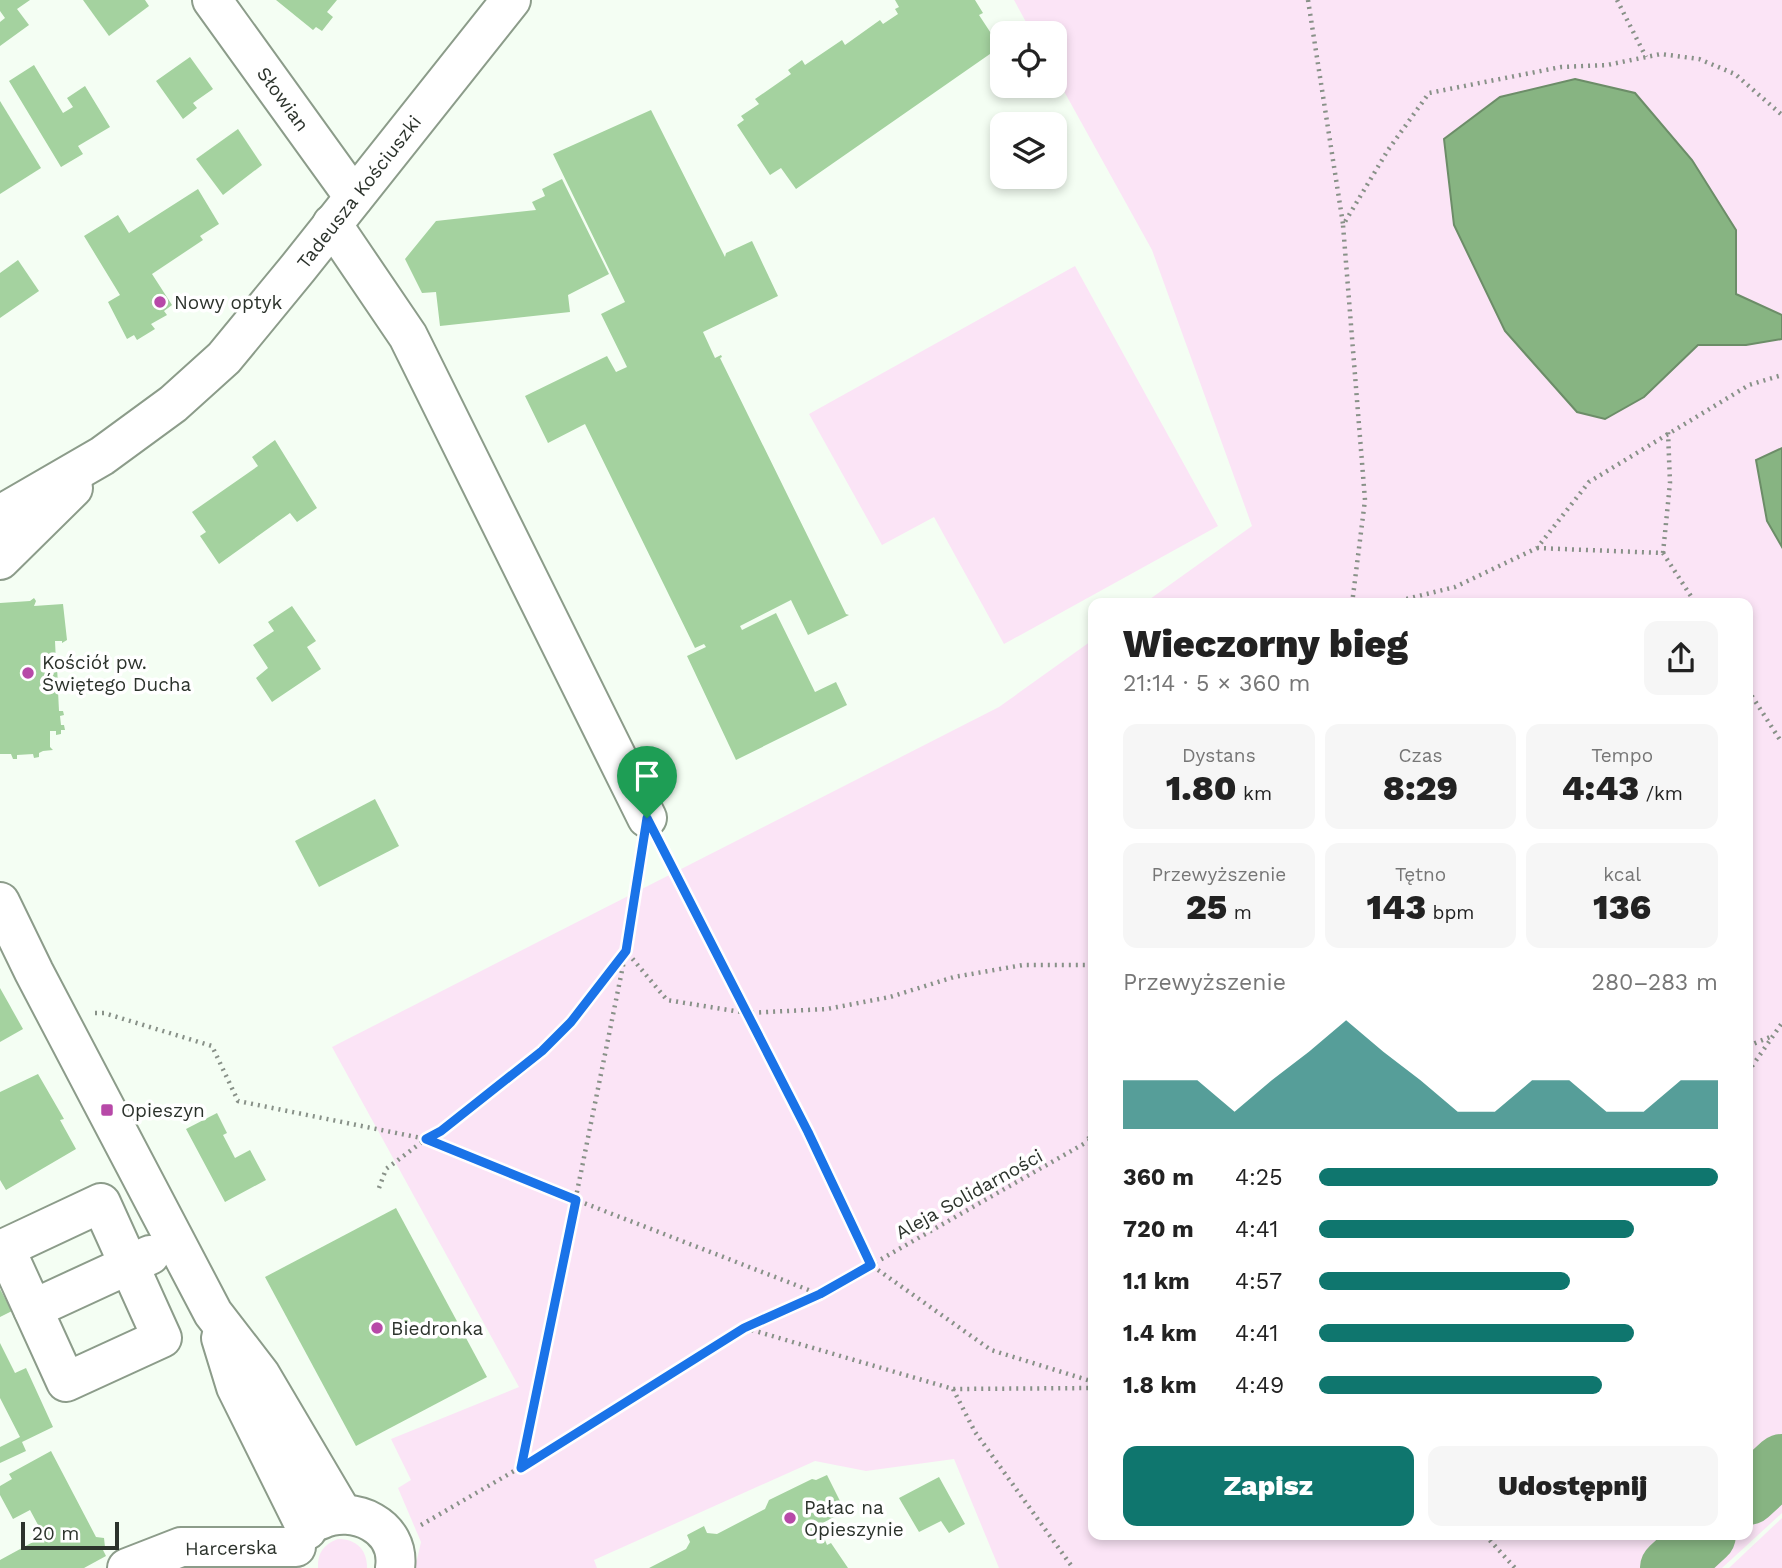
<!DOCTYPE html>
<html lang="pl">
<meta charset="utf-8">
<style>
:root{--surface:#fff;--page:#f6f6f6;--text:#222;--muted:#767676;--accent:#0f766e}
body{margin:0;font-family:"Work Sans",sans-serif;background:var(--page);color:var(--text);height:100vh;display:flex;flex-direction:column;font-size:26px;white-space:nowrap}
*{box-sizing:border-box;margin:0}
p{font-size:23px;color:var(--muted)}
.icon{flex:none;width:38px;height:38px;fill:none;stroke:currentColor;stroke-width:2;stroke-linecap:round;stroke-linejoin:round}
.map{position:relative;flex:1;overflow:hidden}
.panel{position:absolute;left:1088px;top:598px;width:665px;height:942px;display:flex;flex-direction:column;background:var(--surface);border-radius:14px;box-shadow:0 4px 10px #0003}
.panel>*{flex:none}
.controls{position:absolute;left:990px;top:21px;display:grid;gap:14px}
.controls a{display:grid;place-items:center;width:77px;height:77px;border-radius:14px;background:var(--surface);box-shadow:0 4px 10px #0003;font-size:35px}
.scale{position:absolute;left:21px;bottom:18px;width:98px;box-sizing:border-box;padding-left:7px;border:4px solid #2c332c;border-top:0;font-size:19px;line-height:24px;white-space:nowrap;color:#2c332c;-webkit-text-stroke:5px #fff;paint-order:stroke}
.pin{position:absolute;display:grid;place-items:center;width:60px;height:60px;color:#fff;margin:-72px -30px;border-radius:50% 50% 50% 0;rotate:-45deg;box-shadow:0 0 7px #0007}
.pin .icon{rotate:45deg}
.round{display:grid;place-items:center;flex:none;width:74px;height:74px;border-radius:14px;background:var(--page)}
.overview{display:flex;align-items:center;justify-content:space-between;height:119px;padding:0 35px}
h1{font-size:38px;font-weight:800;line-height:52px}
.metrics{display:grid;grid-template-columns:repeat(3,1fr);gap:10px;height:119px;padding:7px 35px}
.metrics div{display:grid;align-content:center;border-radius:14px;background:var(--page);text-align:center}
.metrics b{font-size:35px;font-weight:800}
.metrics small{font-size:19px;font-weight:400}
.metrics p{font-size:19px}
.chart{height:196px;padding:14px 35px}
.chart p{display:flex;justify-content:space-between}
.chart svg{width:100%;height:126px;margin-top:7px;fill:var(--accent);opacity:.7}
.cta{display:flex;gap:14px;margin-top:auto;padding:14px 35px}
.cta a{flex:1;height:80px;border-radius:14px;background:var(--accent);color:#fff;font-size:28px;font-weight:800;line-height:80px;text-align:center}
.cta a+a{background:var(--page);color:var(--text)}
ul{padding:0 35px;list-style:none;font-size:23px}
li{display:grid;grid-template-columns:112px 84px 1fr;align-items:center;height:52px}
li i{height:18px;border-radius:9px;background:var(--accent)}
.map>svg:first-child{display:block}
.green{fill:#fbe4f6}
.water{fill:#87b482;stroke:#6c8d68;stroke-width:2}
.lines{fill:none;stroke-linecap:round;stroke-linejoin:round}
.river{stroke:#87b482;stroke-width:60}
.building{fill:#a4d29f}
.minor-casing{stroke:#8c9c8a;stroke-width:42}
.path{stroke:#889188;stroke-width:4.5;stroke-dasharray:2 5;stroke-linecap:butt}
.minor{stroke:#fff;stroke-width:38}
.route-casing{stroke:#fff;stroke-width:14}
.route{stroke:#1a73e8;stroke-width:9}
.poi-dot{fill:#b749a8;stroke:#fff;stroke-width:2.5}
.labels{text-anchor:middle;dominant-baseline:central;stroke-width:7;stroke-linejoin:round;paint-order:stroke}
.street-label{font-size:19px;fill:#2c332c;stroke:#fff}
.poi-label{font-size:19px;fill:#2c332c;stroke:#fff;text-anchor:start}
</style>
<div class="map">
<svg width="1782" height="1568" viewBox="0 0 1782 1568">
<rect width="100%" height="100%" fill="#f4fef3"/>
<g class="green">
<path d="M 1014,0 L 1782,0 L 1782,1513 L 1722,1568 L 999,1568 L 954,1459 L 866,1471 L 815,1461 L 594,1560 L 597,1568 L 415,1568 L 421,1542 L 398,1488 L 411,1480 L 391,1439 L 519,1387 L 332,1047 L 999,707 L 1094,639 L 1094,1535 L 1748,1535 L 1748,604 L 1143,604 L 1252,526 L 1152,250 L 1055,75 L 1055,33 L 1032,33 Z"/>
<path d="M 1075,266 L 1218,526 L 1004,644 L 934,517 L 882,545 L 809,414 Z"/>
<path d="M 1782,1518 L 1782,1568 L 1729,1568 Z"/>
<path d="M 338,1539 C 356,1539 367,1549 367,1568 L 318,1568 C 317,1553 324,1544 338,1539 Z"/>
</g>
<g class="water">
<path d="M 1575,79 L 1635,93 L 1692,160 L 1736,230 L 1736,294 L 1782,315 L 1782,339 L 1746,345 L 1698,345 L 1644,397 L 1605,419 L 1577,412 L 1505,331 L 1454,225 L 1444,139 L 1500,97 Z"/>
<path d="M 1782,448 L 1782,547 L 1767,521 L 1756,460 Z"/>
</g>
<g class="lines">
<g class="river">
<path d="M 1748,1495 L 1782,1464"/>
<path d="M 1670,1568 L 1706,1535"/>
</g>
</g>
<g class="building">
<path d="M 0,0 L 30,0 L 17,9 L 29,25 L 0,46 L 0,22 L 5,18 L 0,11 Z"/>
<path d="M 83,0 L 145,0 L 149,6 L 109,36 Z"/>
<path d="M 276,0 L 337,0 L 327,12 L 333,17 L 322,31 L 316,27 L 313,30 Z"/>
<path d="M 895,0 L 975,0 L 983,13 L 979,15 L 1000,47 L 796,189 L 781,168 L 770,175 L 737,125 L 744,120 L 741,116 L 759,104 L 755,99 L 791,74 L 788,70 L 802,60 L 805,65 L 842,40 L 845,45 L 880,20 L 883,24 L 898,14 L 895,9 L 899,7 Z"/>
<path d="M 190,57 L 213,89 L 193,103 L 197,108 L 183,119 L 156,81 Z"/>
<path d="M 34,65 L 63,113 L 73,107 L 67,98 L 85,86 L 110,127 L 78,146 L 83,154 L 61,167 L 9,81 Z"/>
<path d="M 0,101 L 41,168 L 0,194 Z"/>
<path d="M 651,110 L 725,257 L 726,253 L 752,241 L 778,296 L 703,332 L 715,358 L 721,355 L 722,357 L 720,358 L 846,614 L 849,615 L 808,635 L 791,600 L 740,626 L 742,630 L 776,613 L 815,692 L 836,682 L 847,705 L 736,760 L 687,656 L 706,647 L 704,644 L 695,648 L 585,424 L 548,443 L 525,396 L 607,356 L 616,372 L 627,367 L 601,314 L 625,302 L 553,154 Z"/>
<path d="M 238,129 L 262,165 L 223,195 L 196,159 Z"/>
<path d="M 562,179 L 609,274 L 568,295 L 570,312 L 440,326 L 436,292 L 422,293 L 405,259 L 436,221 L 536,210 L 532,202 L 545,196 L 542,189 Z"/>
<path d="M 198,189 L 219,224 L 200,236 L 203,240 L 152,274 L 172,305 L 164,311 L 167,315 L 151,324 L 155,329 L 137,340 L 134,335 L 127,339 L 108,302 L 120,295 L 84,236 L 118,215 L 129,233 Z"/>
<path d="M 18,260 L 39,291 L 0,318 L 0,273 Z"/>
<path d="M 275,440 L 317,508 L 297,522 L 290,513 L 219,564 L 200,536 L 206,532 L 192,512 L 258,466 L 252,457 Z"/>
<path d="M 34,598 L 36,601 L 34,606 L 63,604 L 67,640 L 62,643 L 62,641 L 55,641 L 56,662 L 60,662 L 60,666 L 57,666 L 58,687 L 61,687 L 62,691 L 58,691 L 59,711 L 63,711 L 64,715 L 60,716 L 61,725 L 64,725 L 65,730 L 61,730 L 61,734 L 56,735 L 56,731 L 50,731 L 50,747 L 53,750 L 43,751 L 39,753 L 39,757 L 34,758 L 33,754 L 17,755 L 17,759 L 13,759 L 11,754 L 0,754 L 0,603 L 30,601 Z"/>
<path d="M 292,606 L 316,641 L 307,647 L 321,669 L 272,702 L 256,678 L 268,668 L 253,645 L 274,631 L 268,622 Z"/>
<path d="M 375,799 L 399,846 L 319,887 L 295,841 Z"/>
<path d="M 0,988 L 23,1029 L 0,1042 Z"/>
<path d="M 38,1074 L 64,1119 L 60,1120 L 76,1149 L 6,1190 L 0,1180 L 0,1092 Z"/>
<path d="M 217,1113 L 227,1133 L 223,1135 L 235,1158 L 250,1150 L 266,1180 L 225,1202 L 186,1129 Z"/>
<path d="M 396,1208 L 487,1377 L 356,1446 L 265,1277 Z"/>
<path d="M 0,1289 L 12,1311 L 0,1317 Z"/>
<path d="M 0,1343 L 15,1373 L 26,1368 L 53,1427 L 22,1442 L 26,1451 L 0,1463 L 0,1447 L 20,1437 L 0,1398 Z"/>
<path d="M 51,1451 L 96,1537 L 104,1538 L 105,1547 L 102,1548 L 106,1556 L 84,1568 L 0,1568 L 0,1560 L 44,1536 L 30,1510 L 13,1519 L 0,1495 L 0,1486 L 12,1479 L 9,1474 Z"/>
<path d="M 827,1475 L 845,1511 L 819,1525 L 827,1545 L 831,1543 L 848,1568 L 649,1568 L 686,1549 L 690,1542 L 687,1535 L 704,1526 L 707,1533 L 717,1534 L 765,1509 L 769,1500 L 812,1479 L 816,1480 Z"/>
<path d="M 939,1477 L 965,1524 L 949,1533 L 941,1521 L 919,1532 L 899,1498 Z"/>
</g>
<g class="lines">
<defs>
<g id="minor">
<path d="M 212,0 L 354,197"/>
<path d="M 332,224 L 408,336 L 647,818"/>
<path d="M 0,515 L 102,456 L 173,404 L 224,358 L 298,268 L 511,0"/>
<path d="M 0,560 L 73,488"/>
<path d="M 0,902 L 34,972 L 213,1313 L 260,1374 L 342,1513"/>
<path d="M 101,1203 L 162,1338 L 66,1382 L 5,1248 Z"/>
<path d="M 33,1309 L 150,1255"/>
<path d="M 221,1338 L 236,1387 L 307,1530"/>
<path d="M 320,1520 C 353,1504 401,1526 395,1568"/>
<path d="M 127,1568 L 181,1547 L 296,1547"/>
</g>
</defs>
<use href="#minor" class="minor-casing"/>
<g class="path">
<path d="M 1308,0 L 1343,224"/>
<path d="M 1617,0 L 1646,57"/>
<path d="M 1537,548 L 1663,553 L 1696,604"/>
<path d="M 1663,553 L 1670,483 L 1668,432"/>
<path d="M 1352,604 L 1365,500 L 1343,225 L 1388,150 L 1429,93 L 1561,67 L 1607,65 L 1661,54 L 1699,59 L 1735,74 L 1782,115"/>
<path d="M 1386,604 L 1455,587 L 1537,548 L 1589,482 L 1749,385 L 1782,375"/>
<path d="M 1748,690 L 1782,743"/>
<path d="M 662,847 L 808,1132 L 871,1265 L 991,1350 L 1094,1382"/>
<path d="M 95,1013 L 104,1013 L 212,1046 L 238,1101 L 426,1139 L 576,1200 L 819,1294"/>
<path d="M 1748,1046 L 1770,1037"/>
<path d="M 1748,1072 L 1782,1023"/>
<path d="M 1094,1109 L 1088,1143 L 1094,1145"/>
<path d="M 379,1188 L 386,1169 L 426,1139 L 441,1131 L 542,1051 L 571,1022 L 626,951 L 667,1000 L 747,1013 L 827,1009 L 890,997 L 954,977 L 1023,965 L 1094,965"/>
<path d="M 745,1328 L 953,1389 L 1094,1388"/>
<path d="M 953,1389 L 975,1432 L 1073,1568"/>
<path d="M 521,1467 L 626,951 L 642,850"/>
<path d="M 421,1525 L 521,1467 L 744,1328 L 820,1294 L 1094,1138"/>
<path d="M 1485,1535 L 1515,1568"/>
</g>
<use href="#minor" class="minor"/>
</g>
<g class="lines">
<defs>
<path id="route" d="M 647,818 L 808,1132 L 871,1265 L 820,1294 L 744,1328 L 521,1468 L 576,1200 L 426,1139 L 441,1131 L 542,1051 L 571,1022 L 626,951 Z"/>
</defs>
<use href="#route" class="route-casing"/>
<use href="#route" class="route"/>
</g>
<g class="poi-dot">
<circle cx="160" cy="302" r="7"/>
<circle cx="28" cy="673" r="7"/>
<rect x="100" y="1103" width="14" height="14" rx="3.5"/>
<circle cx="377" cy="1328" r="7"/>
<circle cx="790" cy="1518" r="7"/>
</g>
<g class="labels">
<g class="street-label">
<text transform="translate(283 99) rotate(54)">Słowian</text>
<text transform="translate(359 192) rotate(-52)">Tadeusza Kościuszki</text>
<text transform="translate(969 1194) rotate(-29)">Aleja Solidarności</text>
<text transform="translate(231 1548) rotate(-1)">Harcerska</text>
</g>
<g class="poi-label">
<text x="174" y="302">Nowy optyk</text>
<text x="42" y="662">Kościół pw.<tspan x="42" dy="22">Świętego Ducha</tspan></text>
<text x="121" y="1110">Opieszyn</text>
<text x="391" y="1328">Biedronka</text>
<text x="804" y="1507">Pałac na<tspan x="804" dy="22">Opieszynie</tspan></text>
</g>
</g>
</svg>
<div class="controls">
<a><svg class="icon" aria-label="locate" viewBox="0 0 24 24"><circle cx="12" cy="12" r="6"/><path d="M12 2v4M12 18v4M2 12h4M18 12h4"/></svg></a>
<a><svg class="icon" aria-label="layers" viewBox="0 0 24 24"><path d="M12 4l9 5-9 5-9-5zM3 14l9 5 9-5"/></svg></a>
</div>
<div class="scale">20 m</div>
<div class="pin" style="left:647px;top:818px;background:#1e9e55"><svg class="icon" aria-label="arrive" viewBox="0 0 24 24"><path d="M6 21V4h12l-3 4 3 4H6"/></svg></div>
<section class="panel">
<div class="overview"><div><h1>Wieczorny bieg</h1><p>21:14 · 5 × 360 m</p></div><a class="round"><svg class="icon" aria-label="share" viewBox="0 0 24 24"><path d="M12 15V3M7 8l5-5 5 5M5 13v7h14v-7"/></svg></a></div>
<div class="metrics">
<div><p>Dystans</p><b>1.80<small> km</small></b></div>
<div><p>Czas</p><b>8:29</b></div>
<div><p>Tempo</p><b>4:43<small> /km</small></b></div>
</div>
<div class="metrics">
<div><p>Przewyższenie</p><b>25<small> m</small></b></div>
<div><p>Tętno</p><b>143<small> bpm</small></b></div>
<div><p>kcal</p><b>136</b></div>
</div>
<div class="chart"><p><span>Przewyższenie</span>280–283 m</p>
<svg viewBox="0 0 160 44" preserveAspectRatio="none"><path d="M0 44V27L10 27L20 27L30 38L40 27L50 17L60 6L70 17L80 27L90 38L100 38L110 27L120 27L130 38L140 38L150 27L160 27V44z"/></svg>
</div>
<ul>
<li><b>360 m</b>4:25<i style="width:100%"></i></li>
<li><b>720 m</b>4:41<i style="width:79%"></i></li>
<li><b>1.1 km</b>4:57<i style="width:63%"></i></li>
<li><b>1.4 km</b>4:41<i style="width:79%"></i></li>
<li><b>1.8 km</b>4:49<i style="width:71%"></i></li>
</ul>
<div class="cta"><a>Zapisz</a><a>Udostępnij</a></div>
</section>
</div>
